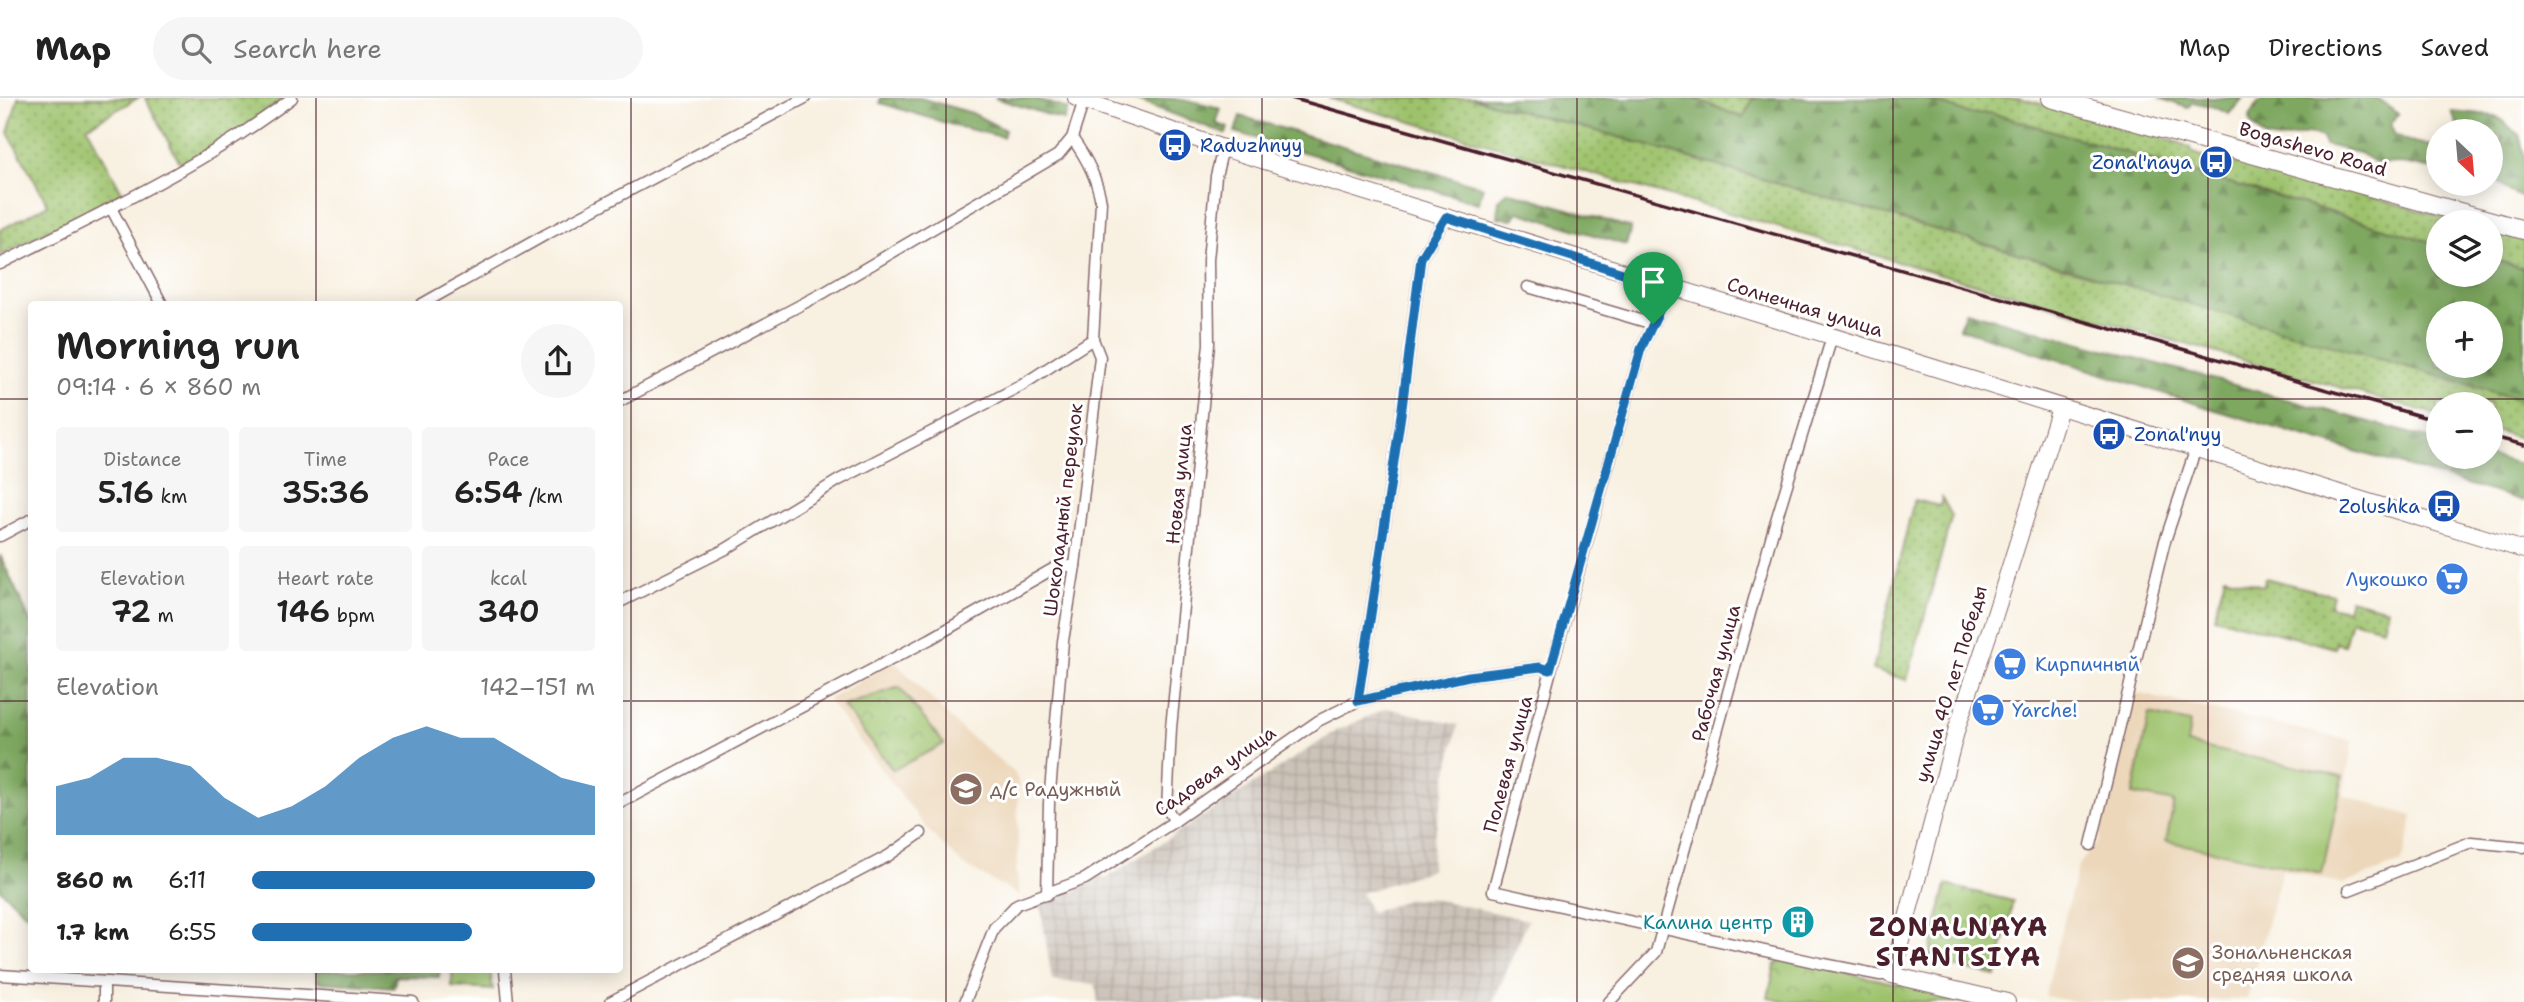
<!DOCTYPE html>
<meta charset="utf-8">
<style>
:root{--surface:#fff;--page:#f6f6f6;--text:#222;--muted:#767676;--line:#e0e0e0;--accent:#1f6fb2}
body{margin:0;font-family:"Shantell Sans",sans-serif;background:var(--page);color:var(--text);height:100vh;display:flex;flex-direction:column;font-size:26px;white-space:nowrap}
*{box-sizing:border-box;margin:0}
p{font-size:23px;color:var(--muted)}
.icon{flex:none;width:38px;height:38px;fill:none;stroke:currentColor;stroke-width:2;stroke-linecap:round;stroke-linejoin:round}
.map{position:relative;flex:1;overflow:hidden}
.side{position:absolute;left:28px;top:203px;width:595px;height:672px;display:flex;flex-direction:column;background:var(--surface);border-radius:7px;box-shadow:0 4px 18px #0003}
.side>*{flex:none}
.needle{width:46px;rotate:154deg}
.fabs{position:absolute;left:2426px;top:21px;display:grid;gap:14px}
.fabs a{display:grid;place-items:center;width:77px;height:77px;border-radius:50%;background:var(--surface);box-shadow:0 4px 18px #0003;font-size:35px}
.pin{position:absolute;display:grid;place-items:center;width:60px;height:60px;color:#fff;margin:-72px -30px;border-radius:50% 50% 50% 0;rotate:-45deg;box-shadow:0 0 7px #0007}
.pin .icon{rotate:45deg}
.round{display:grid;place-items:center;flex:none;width:74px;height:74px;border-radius:37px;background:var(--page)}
.head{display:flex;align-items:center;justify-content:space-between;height:119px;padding:0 28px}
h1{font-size:38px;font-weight:600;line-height:52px}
.figures{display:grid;grid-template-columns:repeat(3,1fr);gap:10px;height:119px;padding:7px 28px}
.figures div{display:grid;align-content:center;border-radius:7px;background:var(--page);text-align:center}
.figures b{font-size:30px;font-weight:600}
.figures small{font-size:19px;font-weight:400}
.figures p{font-size:19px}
.chart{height:196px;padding:14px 28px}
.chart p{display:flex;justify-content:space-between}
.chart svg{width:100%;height:126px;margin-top:7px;fill:var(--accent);opacity:.7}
ul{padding:0 28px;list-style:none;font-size:23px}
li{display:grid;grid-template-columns:112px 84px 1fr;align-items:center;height:52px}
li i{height:18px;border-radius:9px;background:var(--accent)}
header{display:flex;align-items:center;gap:42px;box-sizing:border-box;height:98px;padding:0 35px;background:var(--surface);border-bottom:2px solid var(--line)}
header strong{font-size:33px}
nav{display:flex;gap:38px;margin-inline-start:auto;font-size:24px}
.search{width:490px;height:63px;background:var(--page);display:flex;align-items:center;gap:18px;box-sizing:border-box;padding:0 24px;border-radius:38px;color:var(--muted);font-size:26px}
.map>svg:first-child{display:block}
.built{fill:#ecd7ba}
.industrial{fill:url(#industrial-grid)}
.grass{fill:url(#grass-dots);stroke:#74704c;stroke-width:2}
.forest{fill:url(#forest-firs);stroke:#646446;stroke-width:2;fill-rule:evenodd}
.park{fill:url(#park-crowns);stroke:#74704c;stroke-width:2}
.garden{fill:#9dc26c;stroke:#74704c;stroke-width:2}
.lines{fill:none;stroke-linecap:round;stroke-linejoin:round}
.street-casing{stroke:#87686a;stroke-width:13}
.secondary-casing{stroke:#87686a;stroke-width:18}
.primary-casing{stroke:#87686a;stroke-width:20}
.street{stroke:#fff;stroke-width:10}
.secondary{stroke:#fff;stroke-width:16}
.primary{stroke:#fff;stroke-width:18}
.rail{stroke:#4a1f2b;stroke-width:3.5}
.route-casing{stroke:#fff;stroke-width:14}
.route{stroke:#1f6fb2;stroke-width:9}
.grid{fill:none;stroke:#4a1f2b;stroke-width:2;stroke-opacity:0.55}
.labels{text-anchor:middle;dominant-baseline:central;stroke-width:6;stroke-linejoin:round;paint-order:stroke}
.transit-label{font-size:19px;fill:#164399;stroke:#fff;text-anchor:start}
.street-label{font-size:19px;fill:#4a1f2b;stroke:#fff}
.shop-label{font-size:19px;fill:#366cbe;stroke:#fff;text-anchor:start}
.education-label{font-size:19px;fill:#785e54;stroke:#fff;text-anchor:start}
.culture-label{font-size:19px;fill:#0d838f;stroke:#fff;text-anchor:end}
.district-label{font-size:26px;font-weight:bold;letter-spacing:2px;fill:#4a1f2b;stroke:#fff}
</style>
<header>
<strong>Map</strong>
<div class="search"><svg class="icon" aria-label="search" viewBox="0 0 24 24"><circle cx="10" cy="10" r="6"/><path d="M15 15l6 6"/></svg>Search here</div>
<nav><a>Map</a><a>Directions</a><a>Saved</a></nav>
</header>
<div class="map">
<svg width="2524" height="904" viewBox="0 0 2524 904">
<defs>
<pattern id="industrial-grid" width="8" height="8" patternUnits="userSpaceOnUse" patternTransform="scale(1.75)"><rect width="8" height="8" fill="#cbc2b8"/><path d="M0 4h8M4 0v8" fill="none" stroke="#b0a69e"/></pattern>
<pattern id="grass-dots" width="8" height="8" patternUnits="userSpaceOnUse" patternTransform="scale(1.75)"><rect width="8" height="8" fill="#9dc26c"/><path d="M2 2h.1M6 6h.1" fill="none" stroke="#829d59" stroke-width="1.8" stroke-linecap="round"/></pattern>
<pattern id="forest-firs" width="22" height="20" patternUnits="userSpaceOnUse" patternTransform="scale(1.75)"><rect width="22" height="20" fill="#7ea860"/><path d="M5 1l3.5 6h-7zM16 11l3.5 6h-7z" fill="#69884f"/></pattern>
<pattern id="park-crowns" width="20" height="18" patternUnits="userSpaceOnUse" patternTransform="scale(1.75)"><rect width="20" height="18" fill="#9dc26c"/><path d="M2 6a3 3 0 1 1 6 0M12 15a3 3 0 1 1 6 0" fill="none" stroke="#829d59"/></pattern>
</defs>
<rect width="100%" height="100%" fill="#fff"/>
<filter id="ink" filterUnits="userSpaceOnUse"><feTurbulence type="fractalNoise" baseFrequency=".0143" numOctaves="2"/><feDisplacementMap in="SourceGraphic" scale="14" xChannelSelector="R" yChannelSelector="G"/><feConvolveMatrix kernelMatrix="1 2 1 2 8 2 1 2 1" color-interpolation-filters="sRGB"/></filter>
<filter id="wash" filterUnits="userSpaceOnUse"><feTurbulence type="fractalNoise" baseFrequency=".00686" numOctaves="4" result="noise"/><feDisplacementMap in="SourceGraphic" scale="28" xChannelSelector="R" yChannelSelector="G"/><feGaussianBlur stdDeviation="1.57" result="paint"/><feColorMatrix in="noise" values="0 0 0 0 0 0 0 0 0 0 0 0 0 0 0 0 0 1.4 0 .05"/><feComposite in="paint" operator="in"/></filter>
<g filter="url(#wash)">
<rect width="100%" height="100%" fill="#f8f0e0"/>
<g class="built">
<path d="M 894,563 L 960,630 L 1014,674 L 1018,682 L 1018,753 L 1016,774 L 1020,798 L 963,767 L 928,732 L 828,602 Z"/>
<path d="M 2131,594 L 2353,643 L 2343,697 L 2412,718 L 2411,730 L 2402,764 L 2344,786 L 2282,772 L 2247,901 L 2211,902 L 2210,904 L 2077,904 L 2045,898 L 2078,768 L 2098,743 Z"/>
</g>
<path class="industrial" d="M 1387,610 L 1458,627 L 1433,743 L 1431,772 L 1361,795 L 1371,815 L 1405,802 L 1429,800 L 1528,822 L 1493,904 L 1098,904 L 1095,886 L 1052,883 L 1040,804 L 1077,792 L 1101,777 L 1105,781 L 1338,632 Z"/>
<g class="grass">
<path d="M 18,0 L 138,0 L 87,29 L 122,94 L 0,158 L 0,132 L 48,107 L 8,35 Z"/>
<path d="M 145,0 L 284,0 L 238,35 L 225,40 L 181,67 Z"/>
<path d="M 1328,0 L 1472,0 L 1615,38 L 2524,303 L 2524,341 L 2490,331 L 2490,306 L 2438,306 L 2438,317 L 2157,238 Z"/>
<path d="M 1693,0 L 1753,0 L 1743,20 Z"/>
<path d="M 1922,0 L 2020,0 L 2180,45 L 2189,49 L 2193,55 L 2228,66 L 2230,63 L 2256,66 L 2461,124 L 2438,124 L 2438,146 L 1991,15 L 1970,16 Z"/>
<path d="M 2490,133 L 2524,142 L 2524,170 L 2490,161 Z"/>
<path d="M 1942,400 L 1952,418 L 1907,582 L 1873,572 L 1914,402 L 1940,408 Z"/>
<path d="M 2225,478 L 2263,488 L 2265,480 L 2333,497 L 2330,508 L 2347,512 L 2350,501 L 2388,511 L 2383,530 L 2351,522 L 2344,547 L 2336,545 L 2335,550 L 2214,519 Z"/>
</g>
<g class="forest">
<path d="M 880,0 L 920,0 L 972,15 L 1005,32 L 1003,39 L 956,28 L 880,5 Z"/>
<path d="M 995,0 L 1033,0 L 1068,11 L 1064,22 Z"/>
<path d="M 1130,0 C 1160,0 1194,0 1221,11 L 1216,25 L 1228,30 L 1226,36 Z"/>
<path d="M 1472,0 L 1693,0 L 1743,20 L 1753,0 L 1922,0 L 1970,16 L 1991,15 L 2438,146 L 2438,177 L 2490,177 L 2490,161 L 2524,170 L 2524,303 L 1615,38 ZM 2438,215 L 2490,215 L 2490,268 L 2438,268 Z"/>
<path d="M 2159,0 L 2243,0 L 2229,16 L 2211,8 L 2192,4 L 2188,10 Z"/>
<path d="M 2267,0 L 2376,0 L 2398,16 L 2391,26 L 2394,36 L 2408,43 L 2438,49 L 2438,72 L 2403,65 L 2378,66 L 2359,55 L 2325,47 L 2322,40 L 2308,35 L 2279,42 L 2265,40 L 2251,25 L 2250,19 L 2258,5 Z"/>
<path d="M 2451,13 L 2490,17 L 2500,21 L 2519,37 L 2524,56 L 2524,99 C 2500,94 2490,78 2490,55 L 2503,40 L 2490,38 L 2490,33 L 2464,33 L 2458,28 Z"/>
<path d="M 1240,18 L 1483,89 L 1478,105 L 1235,34 Z"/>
<path d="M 1508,93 L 1631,130 L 1626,147 L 1518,114 L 1513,121 L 1497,119 L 1499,102 Z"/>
<path d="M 1966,213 L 2438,343 L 2438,359 L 2490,358 L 2524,367 L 2524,403 L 2209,310 L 1959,230 Z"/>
<path d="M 0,457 L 31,525 L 31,821 L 0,791 Z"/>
<path d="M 316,872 L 440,872 L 439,879 L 396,878 L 394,889 L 318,884 Z"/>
</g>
<g class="park">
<path d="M 899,589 L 944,646 L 893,672 L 843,608 Z"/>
<path d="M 1946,787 L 2013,803 L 1996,878 L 1928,863 Z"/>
<path d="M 1783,861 L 1982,904 L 1786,904 L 1768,900 L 1775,867 Z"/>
<path d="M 452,872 L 490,872 L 493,892 L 452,889 Z"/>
</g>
<path class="garden" d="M 2149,616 L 2190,625 L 2187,646 L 2343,678 L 2322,776 L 2166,743 L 2174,704 L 2133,696 Z"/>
</g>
<g filter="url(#ink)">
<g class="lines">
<defs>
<g id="street">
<path d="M 111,110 L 162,206"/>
<path d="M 0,166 C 100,115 203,68 292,0"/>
<path d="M 1528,189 L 1653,226"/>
<path d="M 1670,189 L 1641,251 L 1551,572 L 1493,793 L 1819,865 L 1880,877 L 1892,877"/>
<path d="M 422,206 L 545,137 L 805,0"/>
<path d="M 620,303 L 825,194 L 1058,57 L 1072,40 L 1084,2"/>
<path d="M 0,438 L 32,421"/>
<path d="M 620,504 L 726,451 L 839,382 L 1022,287 L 1093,241"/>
<path d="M 1358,603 L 1402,310 L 1421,160 L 1446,119"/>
<path d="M 620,705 L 930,541 L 1058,468 L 1075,468"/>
<path d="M 1175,723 L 1167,711 L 1171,630 L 1209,246 L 1208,162 L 1216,78 L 1223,50"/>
<path d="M 2091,747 L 2164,446 L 2196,350"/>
<path d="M 2349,792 L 2471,744 L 2524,749"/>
<path d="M 1047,797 L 1049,705 L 1063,543 L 1075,468 L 1100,259 L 1093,241 L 1101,104 C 1097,80 1086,59 1072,40"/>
<path d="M 505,872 L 508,904"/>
<path d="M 0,877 L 413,904"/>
<path d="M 104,904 L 104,884"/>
<path d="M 610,904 L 888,758 L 921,735"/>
<path d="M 965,904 L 994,830 L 1017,806 L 1085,781 L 1175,723 L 1318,623 L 1358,603 L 1469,578 L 1540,569 L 1551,572"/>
<path d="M 1609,904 L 1656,854 L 1774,429 L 1832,239"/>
</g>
<g id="secondary">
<path d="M 1076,0 L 1223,50 L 2524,452"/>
<path d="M 2007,904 L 1892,877 L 1957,630 L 1992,526 L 2060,310"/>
</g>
<path id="primary" d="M 2051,0 L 2524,132"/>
</defs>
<use href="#street" class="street-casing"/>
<use href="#secondary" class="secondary-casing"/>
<use href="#primary" class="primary-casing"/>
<use href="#street" class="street"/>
<use href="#secondary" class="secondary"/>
<use href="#primary" class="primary"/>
<g class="rail">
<path d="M 1291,0 L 2438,323"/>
<path d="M 2490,338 L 2524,347"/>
</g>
</g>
</g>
<g class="lines" filter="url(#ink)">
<defs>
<path id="route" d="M 1446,119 L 1670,190 L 1641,251 L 1550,572 L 1540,569 L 1469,578 L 1358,603 L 1402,310 L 1421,160 Z"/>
</defs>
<use href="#route" class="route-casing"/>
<use href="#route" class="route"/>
</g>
<path class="grid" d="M 316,0 L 316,206M 631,0 L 631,904M 946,0 L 946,904M 1262,0 L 1262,904M 1577,0 L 1577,904M 1893,0 L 1893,904M 2208,0 L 2208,904M 0,301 L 32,301M 620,301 L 2524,301M 0,603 L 32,603M 620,603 L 2524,603M 316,872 L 316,904"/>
<defs>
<symbol id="bus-disc" viewBox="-11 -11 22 22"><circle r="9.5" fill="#1a4fb4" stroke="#fff"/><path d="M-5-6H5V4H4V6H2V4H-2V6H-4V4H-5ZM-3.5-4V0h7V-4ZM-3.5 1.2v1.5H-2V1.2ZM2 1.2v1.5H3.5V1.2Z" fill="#fff"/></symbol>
<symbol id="supermarket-disc" viewBox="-11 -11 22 22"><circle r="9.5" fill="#3f7fe0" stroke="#fff"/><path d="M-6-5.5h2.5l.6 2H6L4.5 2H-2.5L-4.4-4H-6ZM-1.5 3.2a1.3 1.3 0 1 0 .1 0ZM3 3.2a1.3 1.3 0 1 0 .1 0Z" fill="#fff"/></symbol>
<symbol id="school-disc" viewBox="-11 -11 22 22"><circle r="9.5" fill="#8d6e63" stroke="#fff"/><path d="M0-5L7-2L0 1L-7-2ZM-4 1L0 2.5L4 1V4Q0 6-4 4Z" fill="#fff"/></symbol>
<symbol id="building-disc" viewBox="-11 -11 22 22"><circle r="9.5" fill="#0f9aa8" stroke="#fff"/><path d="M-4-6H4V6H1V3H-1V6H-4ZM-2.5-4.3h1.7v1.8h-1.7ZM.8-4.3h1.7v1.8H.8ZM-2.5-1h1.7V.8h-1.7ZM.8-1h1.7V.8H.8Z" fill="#fff"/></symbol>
</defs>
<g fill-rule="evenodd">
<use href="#bus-disc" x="1156" y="28" width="38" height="38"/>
<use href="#bus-disc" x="2197" y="45" width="38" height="38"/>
<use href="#bus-disc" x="2090" y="317" width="38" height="38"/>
<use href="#bus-disc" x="2425" y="389" width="38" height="38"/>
<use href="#supermarket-disc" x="2433" y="462" width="38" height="38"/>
<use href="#supermarket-disc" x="1991" y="547" width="38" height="38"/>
<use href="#supermarket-disc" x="1969" y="593" width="38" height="38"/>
<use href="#school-disc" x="947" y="672" width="38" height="38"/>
<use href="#building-disc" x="1779" y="805" width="38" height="38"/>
<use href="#school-disc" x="2169" y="846" width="38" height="38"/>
</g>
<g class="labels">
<g class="transit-label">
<text x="1200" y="47">Raduzhnyy</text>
<text x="2192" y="64" text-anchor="end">Zonal'naya</text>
<text x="2134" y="336">Zonal'nyy</text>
<text x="2420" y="408" text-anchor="end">Zolushka</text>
</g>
<g class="street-label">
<text transform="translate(2313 51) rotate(16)">Bogashevo Road</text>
<text transform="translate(1805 209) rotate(17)">Солнечная улица</text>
<text transform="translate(1179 386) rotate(-84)">Новая улица</text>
<text transform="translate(1063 412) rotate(-83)">Шоколадный переулок</text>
<text transform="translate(1716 575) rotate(-75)">Рабочая улица</text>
<text transform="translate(1951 586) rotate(-73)">улица 40 лет Победы</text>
<text transform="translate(1508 666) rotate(-75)">Полевая улица</text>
<text transform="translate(1215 673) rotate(-35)">Садовая улица</text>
</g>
<g class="shop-label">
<text x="2428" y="481" text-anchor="end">Лукошко</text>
<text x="2035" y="566">Кирпичный</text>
<text x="2012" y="612">Yarche!</text>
</g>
<g class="education-label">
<text x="990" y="691">д/с Радужный</text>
<text x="2212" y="854">Зональненская<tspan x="2212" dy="22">средняя школа</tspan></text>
</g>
<g class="culture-label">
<text x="1773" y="824">Калина центр</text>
</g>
<g class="district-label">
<text x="1959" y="828">ZONALNAYA<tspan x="1959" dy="30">STANTSIYA</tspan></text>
</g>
</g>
</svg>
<div class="fabs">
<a><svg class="needle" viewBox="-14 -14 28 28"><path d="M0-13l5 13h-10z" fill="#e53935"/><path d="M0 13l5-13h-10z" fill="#767676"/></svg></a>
<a><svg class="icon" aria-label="layers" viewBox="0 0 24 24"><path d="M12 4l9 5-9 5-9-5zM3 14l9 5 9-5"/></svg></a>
<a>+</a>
<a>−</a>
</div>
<div class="pin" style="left:1653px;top:226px;background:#1e9e55"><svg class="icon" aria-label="arrive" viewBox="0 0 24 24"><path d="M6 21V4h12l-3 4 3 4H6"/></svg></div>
<section class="side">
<div class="head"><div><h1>Morning run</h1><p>09:14 · 6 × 860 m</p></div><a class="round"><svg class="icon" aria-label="share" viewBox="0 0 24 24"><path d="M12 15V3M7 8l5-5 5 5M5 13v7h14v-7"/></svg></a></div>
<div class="figures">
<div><p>Distance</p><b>5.16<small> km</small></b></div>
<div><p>Time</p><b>35:36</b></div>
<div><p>Pace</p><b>6:54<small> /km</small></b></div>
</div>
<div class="figures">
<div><p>Elevation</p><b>72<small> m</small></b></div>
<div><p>Heart rate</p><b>146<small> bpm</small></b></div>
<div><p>kcal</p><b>340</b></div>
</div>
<div class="chart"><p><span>Elevation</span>142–151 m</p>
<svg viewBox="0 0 160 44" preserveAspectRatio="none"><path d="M0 44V27L10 24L20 17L30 17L40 20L50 31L60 38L70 34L80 27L90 17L100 10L110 6L120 10L130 10L140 17L150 24L160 27V44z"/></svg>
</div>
<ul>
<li><b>860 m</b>6:11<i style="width:100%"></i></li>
<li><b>1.7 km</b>6:55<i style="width:64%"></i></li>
</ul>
</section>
</div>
